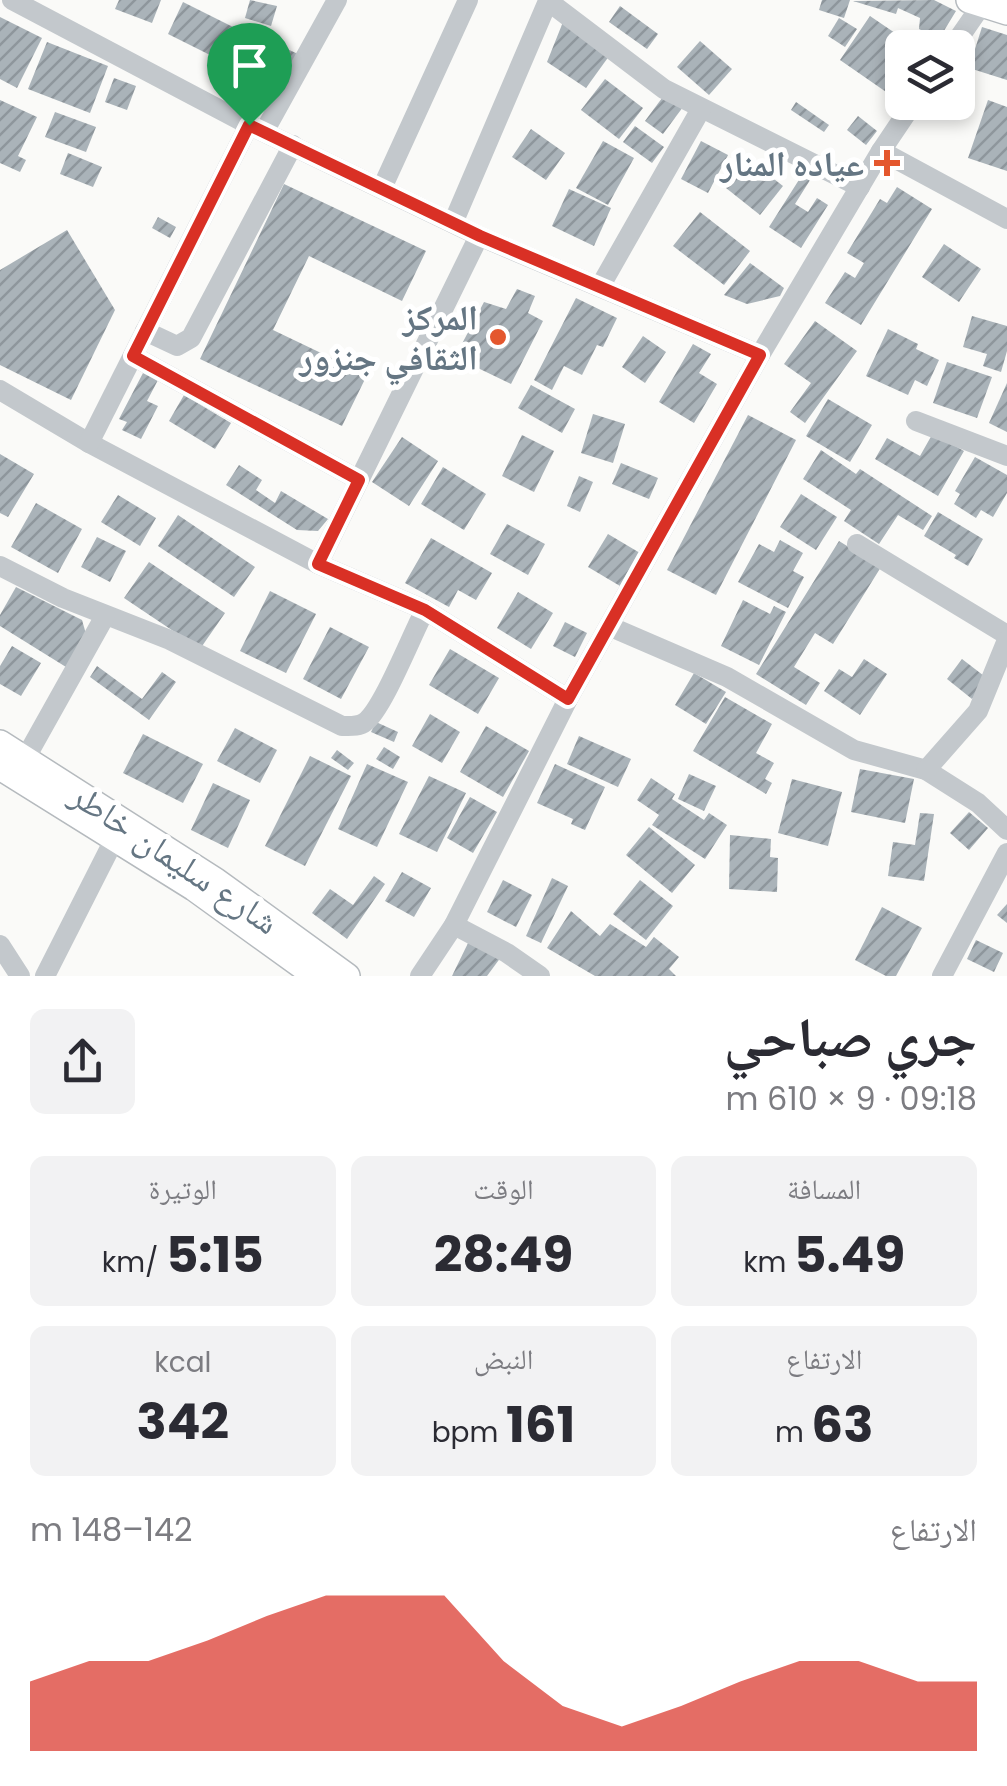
<!DOCTYPE html>
<html lang="ar">
<meta charset="utf-8">
<style>
:root{--surface:#fff;--page:#f2f2f3;--text:#2b2b33;--muted:#7c7c81;--accent:#d93025}
body{margin:0;font-family:Poppins,"Noto Naskh Arabic",sans-serif;background:var(--page);color:var(--text);direction:rtl;height:100vh;display:flex;flex-direction:column;font-size:38px;white-space:nowrap}
*{box-sizing:border-box;margin:0}
p{font-size:32px;color:var(--muted)}
.icon{flex:none;width:55px;height:55px;fill:none;stroke:currentColor;stroke-width:2;stroke-linecap:round;stroke-linejoin:round}
.map{position:relative;height:976px;overflow:hidden;direction:ltr}
.panel{display:flex;flex-direction:column;background:var(--surface);flex:1}
.panel>*{flex:none}
.controls{position:absolute;left:885px;top:30px;display:grid;gap:20px}
.controls a{display:grid;place-items:center;width:90px;height:90px;border-radius:15px;background:var(--surface);box-shadow:0 5px 15px #0003;font-size:50px}
.pin{position:absolute;display:grid;place-items:center;width:85px;height:85px;color:#fff;margin:-102px -42px;border-radius:50% 50% 50% 0;rotate:-45deg;box-shadow:0 0 10px #0007}
.pin .icon{rotate:45deg}
.round{display:grid;place-items:center;flex:none;width:105px;height:105px;border-radius:15px;background:var(--page)}
.summary{display:flex;align-items:center;justify-content:space-between;height:170px;padding:0 30px}
h1{font-size:55px;font-weight:700;line-height:75px}
.metrics{display:grid;grid-template-columns:repeat(3,1fr);gap:15px;height:170px;padding:10px 30px}
.metrics div{display:grid;align-content:center;border-radius:15px;background:var(--page);text-align:center}
.metrics b{font-size:50px;font-weight:700}
.metrics small{font-size:28px;font-weight:400}
.metrics p{font-size:28px}
.chart{height:280px;padding:20px 30px}
.chart p{display:flex;justify-content:space-between}
.chart svg{width:100%;height:180px;margin-top:10px;fill:var(--accent);opacity:.7}
.map>svg:first-child{display:block}
.building{fill:url(#building-hatch)}
.lines{fill:none;stroke-linecap:round;stroke-linejoin:round}
.major-casing{stroke:#b5babe;stroke-width:28}
.minor{stroke:#c3c8cc;stroke-width:20}
.major{stroke:#fff;stroke-width:25}
.route-casing{stroke:#fff;stroke-width:20}
.route{stroke:#d93025;stroke-width:12}
.poi-dot{fill:#e4572e;stroke:#fff;stroke-width:4}
.labels{text-anchor:middle;dominant-baseline:central;stroke-width:10;stroke-linejoin:round;paint-order:stroke}
.poi-label{font-size:35px;font-weight:bold;fill:#657683;stroke:#fff;text-anchor:end}
.street-label{font-size:35px;fill:#657683;stroke:#fff}
</style>
<div class="map">
<svg width="1007" height="976" viewBox="0 0 1007 976">
<defs>
<pattern id="building-hatch" width="6" height="6" patternUnits="userSpaceOnUse" patternTransform="scale(2.5)"><rect width="6" height="6" fill="#aab3b9"/><path d="M-1 1l2-2M0 6l6-6M5 7l2-2" fill="none" stroke="#8e969c"/></pattern>
</defs>
<rect width="100%" height="100%" fill="#fafaf8"/>
<g class="building">
<path d="M 119,0 L 161,0 L 152,23 L 115,9 Z"/>
<path d="M 250,0 L 277,6 L 271,26 L 245,18 Z"/>
<path d="M 822,0 L 850,0 L 844,18 L 819,10 Z"/>
<path d="M 934,0 L 956,11 L 939,39 L 919,29 L 920,18 L 898,8 L 896,14 L 853,1 Z"/>
<path d="M 183,2 L 247,34 L 228,72 L 211,64 L 214,57 L 168,34 Z"/>
<path d="M 620,6 L 658,34 L 647,49 L 609,22 Z"/>
<path d="M 870,16 L 917,48 L 902,48 L 902,103 L 840,60 Z"/>
<path d="M 0,17 L 42,38 L 17,88 L 0,79 Z"/>
<path d="M 565,17 L 612,52 L 586,88 L 547,62 Z"/>
<path d="M 839,18 L 857,29 L 845,47 L 828,36 Z"/>
<path d="M 982,27 L 1007,35 L 1007,80 L 969,68 Z"/>
<path d="M 261,37 L 298,54 L 276,99 L 239,82 Z"/>
<path d="M 700,41 L 732,69 L 709,95 L 677,67 Z"/>
<path d="M 47,42 L 108,66 L 90,113 L 28,89 Z"/>
<path d="M 114,78 L 136,86 L 127,110 L 105,102 Z"/>
<path d="M 605,79 L 643,108 L 619,139 L 581,110 Z"/>
<path d="M 665,94 L 683,107 L 663,134 L 645,121 Z"/>
<path d="M 0,100 L 37,117 L 18,156 L 26,160 L 20,172 L 0,163 Z"/>
<path d="M 988,100 L 1007,107 L 1007,171 L 968,158 Z"/>
<path d="M 796,102 L 829,125 L 824,132 L 791,110 Z"/>
<path d="M 55,112 L 96,127 L 86,152 L 45,137 Z"/>
<path d="M 858,116 L 877,131 L 866,145 L 847,130 Z"/>
<path d="M 635,126 L 664,147 L 652,163 L 623,142 Z"/>
<path d="M 531,129 L 565,153 L 546,180 L 512,157 Z"/>
<path d="M 603,141 L 634,158 L 608,205 L 576,188 Z"/>
<path d="M 701,141 L 728,155 L 708,193 L 681,179 Z"/>
<path d="M 68,153 L 102,167 L 93,187 L 60,174 Z"/>
<path d="M 748,159 L 783,186 L 760,215 L 726,188 Z"/>
<path d="M 809,164 L 817,169 L 795,204 L 808,212 L 817,198 L 828,205 L 801,248 L 769,227 Z"/>
<path d="M 284,184 L 426,251 L 402,301 L 309,256 L 273,330 L 367,375 L 342,426 L 200,359 Z"/>
<path d="M 897,187 L 932,209 L 861,325 L 825,303 L 845,272 L 855,278 L 864,263 L 847,253 L 880,199 L 887,203 Z"/>
<path d="M 569,189 L 611,208 L 594,246 L 552,226 Z"/>
<path d="M 700,212 L 750,251 L 724,285 L 673,246 Z"/>
<path d="M 158,217 L 176,227 L 170,238 L 152,228 Z"/>
<path d="M 67,230 L 115,310 L 71,400 L 0,365 L 0,270 Z"/>
<path d="M 944,244 L 981,269 L 959,302 L 922,277 Z"/>
<path d="M 750,263 L 784,288 L 780,296 L 747,304 L 724,295 Z"/>
<path d="M 517,289 L 535,296 L 528,313 L 543,321 L 511,384 L 455,357 L 484,302 L 506,309 Z"/>
<path d="M 576,298 L 617,318 L 603,347 L 597,345 L 582,375 L 564,366 L 552,390 L 534,380 Z"/>
<path d="M 972,316 L 1007,326 L 1007,351 L 1001,372 L 983,366 L 987,354 L 963,347 Z"/>
<path d="M 815,321 L 857,351 L 805,423 L 790,412 L 811,383 L 784,364 Z"/>
<path d="M 888,329 L 918,344 L 916,349 L 939,360 L 927,386 L 915,380 L 908,395 L 866,376 Z"/>
<path d="M 643,336 L 666,352 L 645,383 L 622,367 Z"/>
<path d="M 693,344 L 711,354 L 699,373 L 717,384 L 694,423 L 659,402 Z"/>
<path d="M 947,362 L 992,377 L 977,418 L 933,403 Z"/>
<path d="M 143,373 L 158,380 L 147,401 L 158,406 L 141,439 L 122,430 L 127,422 L 119,419 Z"/>
<path d="M 1007,383 L 1007,432 L 989,423 Z"/>
<path d="M 531,385 L 575,409 L 562,433 L 518,408 Z"/>
<path d="M 184,395 L 231,423 L 215,449 L 169,421 Z"/>
<path d="M 828,399 L 872,425 L 850,462 L 806,436 Z"/>
<path d="M 593,414 L 625,424 L 613,463 L 581,453 Z"/>
<path d="M 748,415 L 796,440 L 716,595 L 667,570 Z"/>
<path d="M 933,433 L 964,451 L 938,496 L 875,459 L 887,438 L 920,456 Z"/>
<path d="M 522,435 L 554,451 L 534,492 L 502,476 Z"/>
<path d="M 402,437 L 438,461 L 409,506 L 372,482 Z"/>
<path d="M 821,450 L 856,474 L 860,469 L 932,516 L 923,530 L 898,515 L 879,544 L 844,521 L 851,510 L 803,479 Z"/>
<path d="M 0,454 L 34,474 L 8,517 L 0,513 Z"/>
<path d="M 975,457 L 1007,475 L 1007,493 L 993,517 L 981,510 L 976,518 L 954,504 L 960,494 L 955,491 Z"/>
<path d="M 621,463 L 658,478 L 649,499 L 612,484 Z"/>
<path d="M 239,465 L 262,480 L 256,490 L 275,503 L 281,491 L 328,519 L 318,531 L 297,530 L 226,485 Z"/>
<path d="M 443,467 L 486,494 L 464,530 L 421,504 Z"/>
<path d="M 579,476 L 593,482 L 580,512 L 567,506 Z"/>
<path d="M 801,494 L 837,517 L 816,550 L 780,527 Z"/>
<path d="M 118,495 L 156,518 L 140,546 L 101,522 Z"/>
<path d="M 36,503 L 82,529 L 58,573 L 11,547 Z"/>
<path d="M 938,512 L 983,539 L 968,566 L 954,558 L 956,555 L 924,536 Z"/>
<path d="M 178,515 L 255,567 L 234,597 L 158,546 Z"/>
<path d="M 507,524 L 545,544 L 528,575 L 490,554 Z"/>
<path d="M 608,534 L 640,553 L 620,586 L 588,567 Z"/>
<path d="M 97,537 L 126,551 L 110,582 L 81,567 Z"/>
<path d="M 431,538 L 492,573 L 476,600 L 458,590 L 449,607 L 405,583 Z"/>
<path d="M 780,540 L 803,553 L 793,571 L 804,577 L 788,608 L 738,582 L 759,544 L 774,552 Z"/>
<path d="M 839,541 L 881,567 L 833,644 L 815,633 L 794,667 L 820,683 L 806,705 L 756,674 Z"/>
<path d="M 149,562 L 225,613 L 200,649 L 124,598 Z"/>
<path d="M 16,587 L 82,620 L 86,634 L 66,667 L 0,626 L 0,615 Z"/>
<path d="M 270,591 L 316,614 L 286,673 L 240,651 Z"/>
<path d="M 518,592 L 553,613 L 531,649 L 497,628 Z"/>
<path d="M 743,600 L 770,614 L 774,606 L 786,612 L 759,665 L 721,646 Z"/>
<path d="M 565,622 L 587,633 L 575,657 L 553,646 Z"/>
<path d="M 330,627 L 369,647 L 341,699 L 303,679 Z"/>
<path d="M 12,646 L 41,663 L 21,696 L 0,684 L 0,666 Z"/>
<path d="M 450,649 L 499,678 L 478,714 L 429,685 Z"/>
<path d="M 864,659 L 887,674 L 860,715 L 824,691 L 839,669 L 852,677 Z"/>
<path d="M 962,659 L 988,679 L 972,699 L 947,679 Z"/>
<path d="M 97,666 L 142,699 L 162,672 L 176,682 L 149,720 L 90,677 Z"/>
<path d="M 694,673 L 726,692 L 706,724 L 675,705 Z"/>
<path d="M 725,697 L 772,724 L 756,753 L 774,763 L 765,779 L 772,783 L 766,794 L 693,751 Z"/>
<path d="M 430,714 L 460,732 L 442,763 L 412,746 Z"/>
<path d="M 376,722 L 398,732 L 394,742 L 371,732 Z"/>
<path d="M 486,726 L 529,751 L 503,797 L 460,772 Z"/>
<path d="M 235,728 L 277,750 L 260,783 L 217,761 Z"/>
<path d="M 143,734 L 203,764 L 183,803 L 123,773 Z"/>
<path d="M 579,736 L 631,759 L 618,787 L 567,764 Z"/>
<path d="M 384,747 L 400,757 L 393,769 L 376,759 Z"/>
<path d="M 337,750 L 354,763 L 348,770 L 331,758 Z"/>
<path d="M 310,756 L 351,776 L 305,866 L 265,846 Z"/>
<path d="M 367,764 L 408,782 L 377,847 L 338,829 Z"/>
<path d="M 555,764 L 605,787 L 585,830 L 571,824 L 573,819 L 537,803 Z"/>
<path d="M 860,769 L 914,779 L 905,823 L 851,812 Z"/>
<path d="M 689,774 L 716,786 L 704,811 L 678,799 Z"/>
<path d="M 429,776 L 466,793 L 437,852 L 399,834 Z"/>
<path d="M 651,778 L 675,794 L 672,799 L 704,820 L 709,813 L 727,825 L 705,859 L 652,825 L 659,815 L 637,800 Z"/>
<path d="M 792,779 L 842,792 L 828,846 L 778,833 Z"/>
<path d="M 213,783 L 250,800 L 228,848 L 191,830 Z"/>
<path d="M 470,797 L 497,812 L 473,853 L 447,838 Z"/>
<path d="M 969,812 L 988,828 L 969,850 L 950,833 Z"/>
<path d="M 920,813 L 934,814 L 924,881 L 888,876 L 893,842 L 915,845 Z"/>
<path d="M 649,827 L 695,865 L 672,893 L 626,855 Z"/>
<path d="M 730,835 L 771,839 L 770,857 L 778,858 L 777,892 L 729,889 Z"/>
<path d="M 402,872 L 431,888 L 414,917 L 385,901 Z"/>
<path d="M 374,876 L 385,884 L 347,939 L 312,913 L 330,889 L 353,905 Z"/>
<path d="M 552,878 L 568,886 L 541,943 L 526,936 Z"/>
<path d="M 503,880 L 532,895 L 516,927 L 487,912 Z"/>
<path d="M 640,880 L 673,906 L 646,940 L 613,914 Z"/>
<path d="M 1007,904 L 1007,923 L 997,915 Z"/>
<path d="M 882,907 L 922,928 L 896,976 L 886,976 L 855,960 Z"/>
<path d="M 571,911 L 600,936 L 610,924 L 646,947 L 654,937 L 679,957 L 669,969 L 676,976 L 595,976 L 547,948 Z"/>
<path d="M 470,939 L 501,957 L 487,976 L 452,976 Z"/>
<path d="M 976,940 L 1003,953 L 994,972 L 967,959 Z"/>
</g>
<g class="lines">
<defs>
<g id="major">
<path d="M 969,0 L 1007,12"/>
<path d="M 0,743 L 216,881 L 347,976"/>
<path d="M 0,767 L 194,888 L 316,976"/>
</g>
</defs>
<use href="#major" class="major-casing"/>
<g class="minor">
<path d="M 12,0 L 249,125 L 479,236 L 760,355"/>
<path d="M 952,48 L 985,0"/>
<path d="M 265,130 L 337,0"/>
<path d="M 881,151 L 1007,219"/>
<path d="M 382,188 L 468,0"/>
<path d="M 453,223 L 548,1 L 664,89 L 860,187"/>
<path d="M 601,285 L 701,109"/>
<path d="M 145,331 L 177,346 L 191,338 L 293,145"/>
<path d="M 133,356 L 359,480"/>
<path d="M 0,390 L 89,443 L 318,564 L 425,610 L 568,699"/>
<path d="M 916,421 L 1007,456"/>
<path d="M 89,443 L 249,125"/>
<path d="M 857,544 L 1007,635"/>
<path d="M 318,564 L 479,236"/>
<path d="M 0,566 L 63,598 L 170,640 L 342,726 C 350,726 359,727 365,722 C 383,709 412,634 425,610"/>
<path d="M 611,627 L 727,677 L 854,750 L 926,770 L 978,803 L 1007,830"/>
<path d="M 25,759 L 105,616"/>
<path d="M 926,770 L 978,711 L 1007,640"/>
<path d="M 454,925 L 507,953 L 540,976"/>
<path d="M 0,945 L 20,976"/>
<path d="M 45,976 L 115,838"/>
<path d="M 420,976 L 454,925 L 568,699 L 760,355 L 881,151 L 914,102"/>
<path d="M 942,976 L 1007,853"/>
</g>
<use href="#major" class="major"/>
</g>
<g class="lines">
<defs>
<path id="route" d="M 249,125 L 480,236 L 760,355 L 568,699 L 425,610 L 318,564 L 359,480 L 133,356 Z"/>
</defs>
<use href="#route" class="route-casing"/>
<use href="#route" class="route"/>
</g>
<g class="poi-dot">
<path d="M882 148h10v10h10v10h-10v10h-10v-10h-10v-10h10z"/>
<circle cx="498" cy="337" r="10"/>
</g>
<g class="labels">
<g class="poi-label">
<text x="864" y="163">عياده المنار</text>
<text x="478" y="317">المركز<tspan x="478" dy="40">الثقافي جنزور</tspan></text>
</g>
<g class="street-label">
<text transform="translate(175 858) rotate(34)">شارع سليمان خاطر</text>
</g>
</g>
</svg>
<div class="controls">
<a><svg class="icon" aria-label="layers" viewBox="0 0 24 24"><path d="M12 4l9 5-9 5-9-5zM3 14l9 5 9-5"/></svg></a>
</div>
<div class="pin" style="left:249px;top:125px;background:#1e9e55"><svg class="icon" aria-label="arrive" viewBox="0 0 24 24"><path d="M6 21V4h12l-3 4 3 4H6"/></svg></div>
</div>
<section class="panel">
<div class="summary"><div><h1>جري صباحي</h1><p>09:18 · 9 × 610 m</p></div><a class="round"><svg class="icon" aria-label="share" viewBox="0 0 24 24"><path d="M12 15V3M7 8l5-5 5 5M5 13v7h14v-7"/></svg></a></div>
<div class="metrics">
<div><p>المسافة</p><b>5.49<small> km</small></b></div>
<div><p>الوقت</p><b>28:49</b></div>
<div><p>الوتيرة</p><b>5:15<small> /km</small></b></div>
</div>
<div class="metrics">
<div><p>الارتفاع</p><b>63<small> m</small></b></div>
<div><p>النبض</p><b>161<small> bpm</small></b></div>
<div><p>kcal</p><b>342</b></div>
</div>
<div class="chart"><p><span>الارتفاع</span>142–148 m</p>
<svg viewBox="0 0 160 44" preserveAspectRatio="none"><path d="M0 44V27L10 22L20 22L30 17L40 11L50 6L60 6L70 6L80 22L90 33L100 38L110 33L120 27L130 22L140 22L150 27L160 27V44z"/></svg>
</div>
</section>
